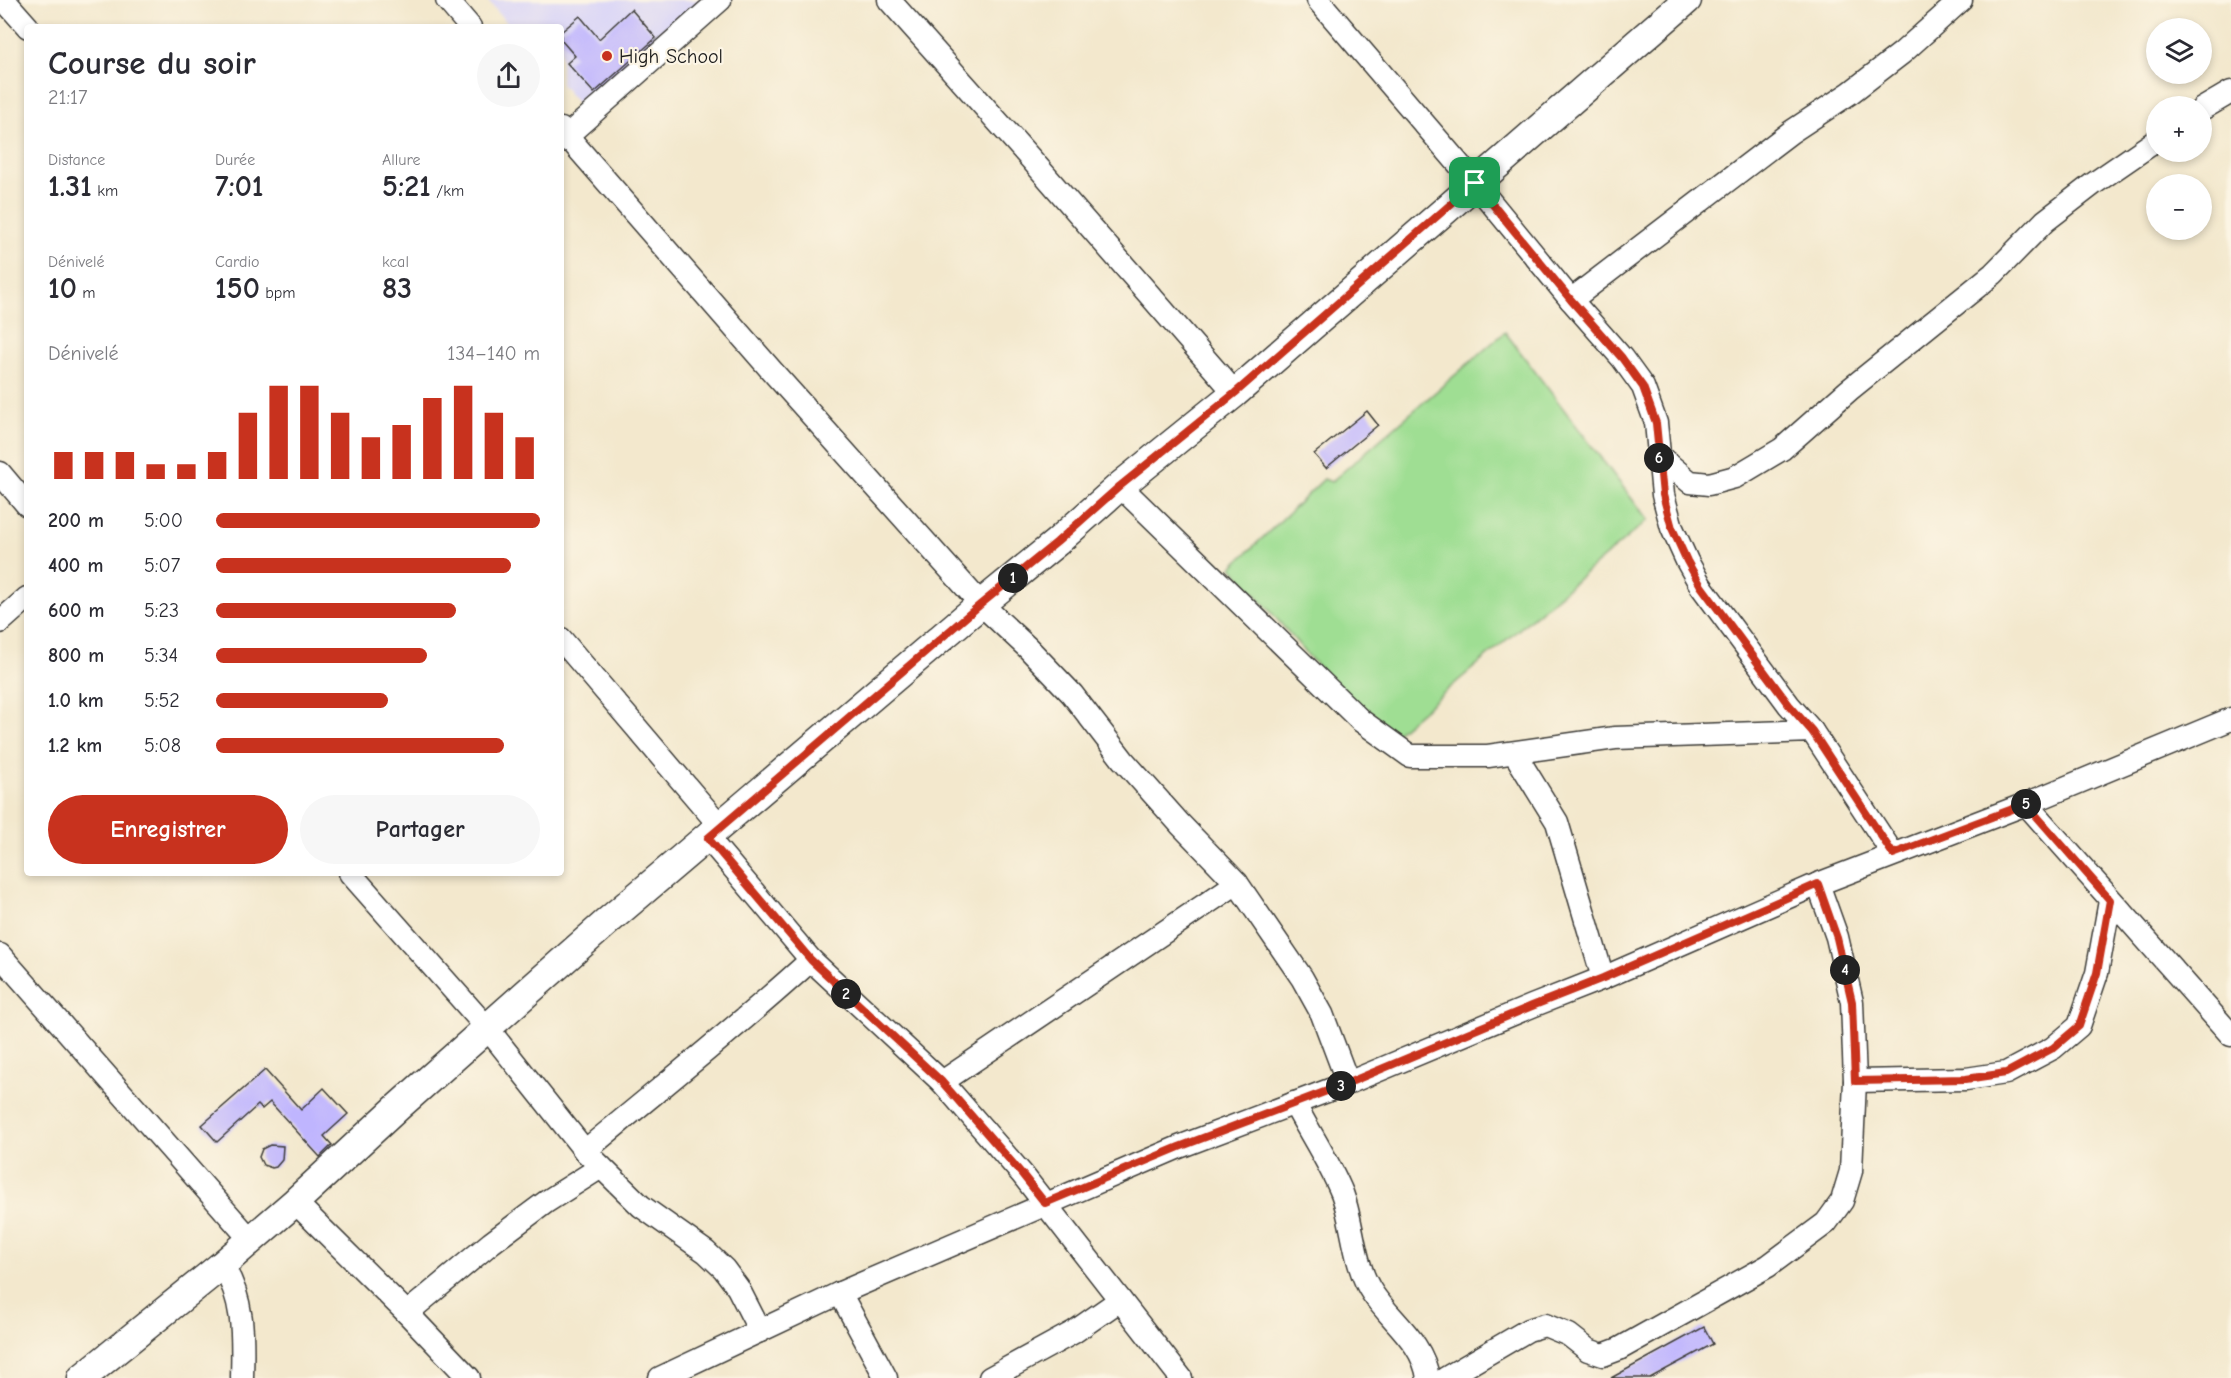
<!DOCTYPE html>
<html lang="fr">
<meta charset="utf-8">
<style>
:root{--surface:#fff;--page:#f7f7f7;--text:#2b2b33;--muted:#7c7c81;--accent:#c8321e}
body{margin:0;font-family:"Comic Neue",sans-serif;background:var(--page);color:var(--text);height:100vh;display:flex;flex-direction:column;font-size:22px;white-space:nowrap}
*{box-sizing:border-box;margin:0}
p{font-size:20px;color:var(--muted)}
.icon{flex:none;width:33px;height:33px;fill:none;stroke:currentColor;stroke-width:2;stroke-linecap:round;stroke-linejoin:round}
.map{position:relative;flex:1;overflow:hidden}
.side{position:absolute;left:24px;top:24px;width:540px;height:852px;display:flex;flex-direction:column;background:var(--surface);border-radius:6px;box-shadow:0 3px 9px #0003}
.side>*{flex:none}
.buttons{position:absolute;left:2146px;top:18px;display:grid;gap:12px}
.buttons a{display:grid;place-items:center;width:66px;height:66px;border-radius:50%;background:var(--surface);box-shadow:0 3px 9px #0003;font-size:30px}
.pin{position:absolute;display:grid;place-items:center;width:51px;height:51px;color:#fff;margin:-26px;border-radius:12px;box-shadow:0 3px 9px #0006}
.km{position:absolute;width:30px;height:30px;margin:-15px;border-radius:50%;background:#222;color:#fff;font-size:16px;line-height:30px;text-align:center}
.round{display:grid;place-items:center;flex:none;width:63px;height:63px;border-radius:32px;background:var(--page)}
.overview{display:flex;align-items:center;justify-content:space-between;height:102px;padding:0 24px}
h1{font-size:33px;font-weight:800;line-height:45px}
.metrics{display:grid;grid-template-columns:repeat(3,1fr);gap:9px;height:102px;padding:6px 24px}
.metrics div{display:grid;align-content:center}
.metrics b{font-size:30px;font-weight:800}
.metrics small{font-size:16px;font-weight:400}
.metrics p{font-size:16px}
.chart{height:168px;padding:12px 24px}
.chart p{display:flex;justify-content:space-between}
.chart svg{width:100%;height:108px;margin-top:6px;stroke:var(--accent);stroke-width:6}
.cta{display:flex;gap:12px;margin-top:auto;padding:12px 24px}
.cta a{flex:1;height:69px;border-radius:36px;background:var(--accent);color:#fff;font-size:24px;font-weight:800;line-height:69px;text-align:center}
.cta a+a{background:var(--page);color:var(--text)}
ul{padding:0 24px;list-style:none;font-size:20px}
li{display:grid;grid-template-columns:96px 72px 1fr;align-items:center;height:45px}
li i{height:15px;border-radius:8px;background:var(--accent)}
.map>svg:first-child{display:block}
.built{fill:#dad6f7}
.green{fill:#9fde93;stroke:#5e7d58;stroke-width:1.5}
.building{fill:#bfb5fe}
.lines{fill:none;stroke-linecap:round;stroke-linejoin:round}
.minor-casing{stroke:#3c3b37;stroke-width:25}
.major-casing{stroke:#3c3b37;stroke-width:31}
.minor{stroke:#fff;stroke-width:22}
.major{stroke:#fff;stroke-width:28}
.route-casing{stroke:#fff;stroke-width:12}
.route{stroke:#c8321e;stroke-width:8}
.poi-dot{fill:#c8321e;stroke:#fcf5e5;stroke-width:2}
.labels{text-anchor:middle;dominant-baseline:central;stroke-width:4.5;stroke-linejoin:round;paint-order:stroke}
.poi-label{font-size:20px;fill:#1c1c1c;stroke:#fcf5e5;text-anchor:start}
</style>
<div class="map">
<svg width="2231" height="1378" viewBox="0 0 2231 1378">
<rect width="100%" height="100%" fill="#fcf5e5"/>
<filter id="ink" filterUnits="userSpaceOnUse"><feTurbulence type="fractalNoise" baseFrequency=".0167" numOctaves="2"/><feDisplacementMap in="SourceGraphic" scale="12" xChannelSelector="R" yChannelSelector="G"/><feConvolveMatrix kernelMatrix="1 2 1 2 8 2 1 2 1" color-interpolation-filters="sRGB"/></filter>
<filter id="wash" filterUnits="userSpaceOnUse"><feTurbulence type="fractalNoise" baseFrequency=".008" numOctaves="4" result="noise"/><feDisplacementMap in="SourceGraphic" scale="24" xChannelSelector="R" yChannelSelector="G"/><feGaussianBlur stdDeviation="1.35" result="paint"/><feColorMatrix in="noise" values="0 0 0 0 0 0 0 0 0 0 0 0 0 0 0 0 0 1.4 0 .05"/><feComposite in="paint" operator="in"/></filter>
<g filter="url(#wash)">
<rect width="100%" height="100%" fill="#f3e8cd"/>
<path class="built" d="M 487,0 L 716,0 L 586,113 L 561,84 L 561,27 L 511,27 Z"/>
<path class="green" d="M 1505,332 L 1648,520 L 1394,735 L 1355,710 L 1232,567 L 1324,479 L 1331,482 Z"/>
<g id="blocks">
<g class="building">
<path d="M 631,9 L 656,38 L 594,93 L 567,63 L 575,56 L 561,40 L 561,32 L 580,16 L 599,39 Z"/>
<path d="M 1367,411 L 1378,425 L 1326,468 L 1314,454 Z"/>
<path d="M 265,1070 L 301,1110 L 324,1088 L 348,1114 L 324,1136 L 332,1145 L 320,1157 L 270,1102 L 262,1109 L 258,1105 L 217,1142 L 202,1125 Z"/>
<path d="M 270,1145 L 283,1146 L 282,1160 L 276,1167 L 272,1168 L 263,1165 L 259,1157 L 262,1149 Z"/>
<path d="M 1704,1327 L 1713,1344 L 1650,1378 L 1611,1378 Z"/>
</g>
</g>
</g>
<g filter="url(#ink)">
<use href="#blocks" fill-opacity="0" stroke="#3c3b37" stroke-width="1.5"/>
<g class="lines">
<defs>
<g id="minor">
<path d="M 4,0 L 28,27"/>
<path d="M 447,0 L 470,27"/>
<path d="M 889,0 L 1031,159 L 1235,393"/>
<path d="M 1318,0 L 1475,183 L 1571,300 L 1622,358 L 1643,387 L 1656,423 L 1663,495 L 1672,528 L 1687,561 L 1701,586 L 1789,705 L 1812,731"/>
<path d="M 2202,109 L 2231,92"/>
<path d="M 561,129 L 772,371 L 981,604 L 1028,648 L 1072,694 L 1123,760 L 1180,824 L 1237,883 L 1302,978 L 1322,1014 L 1348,1083"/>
<path d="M 561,141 L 720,0"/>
<path d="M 1571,300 L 1791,132 L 1850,93 L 1902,53 L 1961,0"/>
<path d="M 1659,456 L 1690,482 L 1709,484 L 1735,477 L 1782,449 L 1849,390 L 1993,274 L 2045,221 L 2093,184 L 2157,140"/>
<path d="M 0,473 L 27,505"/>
<path d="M 1120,486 L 1360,720 L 1410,756 L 1488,756 L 1615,738 L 1812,731 L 1893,854"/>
<path d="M 0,622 L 27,598"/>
<path d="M 561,639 L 721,827"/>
<path d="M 1515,754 L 1557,822 L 1603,978"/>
<path d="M 2026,804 L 2231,1035"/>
<path d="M 708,838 L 811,960 L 942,1082 L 1022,1174 L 1181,1378"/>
<path d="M 350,873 L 488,1029 L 585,1151 L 641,1206 L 706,1252 L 724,1269 L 738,1288 L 760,1331"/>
<path d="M 0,955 L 250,1239"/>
<path d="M 1855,1081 L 1966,1079 L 2006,1073 L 2053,1048 L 2079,1026 L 2097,973 L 2110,901"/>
<path d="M 942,1082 L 1237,883"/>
<path d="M 1294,1103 C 1309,1132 1330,1163 1342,1193 C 1354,1225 1353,1265 1373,1294 C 1392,1322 1423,1342 1428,1378"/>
<path d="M 585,1151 C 661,1087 738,1027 811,960"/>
<path d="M 295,1202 L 407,1313 L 469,1378"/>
<path d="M 222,1265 C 245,1300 243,1338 242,1378"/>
<path d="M 840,1293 L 886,1378"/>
<path d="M 407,1313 L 491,1243 L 546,1202 L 601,1167"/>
<path d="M 660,1378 L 840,1293 L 1179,1147 L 1348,1083 L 1532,1006 L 1603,978 L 1818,884 L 2026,804 L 2231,719"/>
<path d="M 990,1378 L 1074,1332 L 1120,1300"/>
<path d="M 1446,1378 L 1528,1330 L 1545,1325 L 1569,1335 L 1588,1350 L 1603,1355 L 1619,1349 L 1768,1266 L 1826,1223 L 1842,1201 L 1851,1171 L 1855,1081 L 1852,1002 L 1837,937 L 1818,884"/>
</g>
<path id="major" d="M 82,1378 L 222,1265 L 295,1202 L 399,1106 L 608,921 L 981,604 L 1057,542 L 1120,486 L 1235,393 L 1687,0"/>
</defs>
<use href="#minor" class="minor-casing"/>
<use href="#major" class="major-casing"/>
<use href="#minor" class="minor"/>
<use href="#major" class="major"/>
</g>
</g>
<g class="lines" filter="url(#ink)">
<defs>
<path id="route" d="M 1475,183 L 1571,300 L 1622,358 L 1643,387 L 1656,423 L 1663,495 L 1672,528 L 1687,561 L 1701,586 L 1789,705 L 1812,731 L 1893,854 L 2026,804 L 2110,900 L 2097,973 L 2079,1026 L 2053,1048 L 2006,1073 L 1966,1079 L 1855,1081 L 1852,1002 L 1837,938 L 1818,884 L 1603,978 L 1532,1006 L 1348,1083 L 1179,1147 L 1045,1203 L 1022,1174 L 942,1082 L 811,960 L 708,838 L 981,604 L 1057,542 L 1120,486 L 1235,393 Z"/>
</defs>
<use href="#route" class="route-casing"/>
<use href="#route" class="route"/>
</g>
<circle class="poi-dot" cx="607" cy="56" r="6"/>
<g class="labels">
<g class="poi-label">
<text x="619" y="56">High School</text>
</g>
</g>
</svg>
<div class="buttons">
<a><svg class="icon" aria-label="layers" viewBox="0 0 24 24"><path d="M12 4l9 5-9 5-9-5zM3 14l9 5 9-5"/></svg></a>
<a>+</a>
<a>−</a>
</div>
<div class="pin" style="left:1475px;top:183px;background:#1e9e55"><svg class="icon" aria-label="arrive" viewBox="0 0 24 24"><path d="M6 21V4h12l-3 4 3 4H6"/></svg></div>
<b class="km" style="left:1013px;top:578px">1</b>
<b class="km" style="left:846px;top:994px">2</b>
<b class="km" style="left:1341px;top:1086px">3</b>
<b class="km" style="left:1845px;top:970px">4</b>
<b class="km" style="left:2026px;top:804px">5</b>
<b class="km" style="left:1659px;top:458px">6</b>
<section class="side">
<div class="overview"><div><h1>Course du soir</h1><p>21:17</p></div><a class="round"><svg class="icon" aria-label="share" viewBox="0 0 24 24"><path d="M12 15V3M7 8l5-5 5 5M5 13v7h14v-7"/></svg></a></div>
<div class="metrics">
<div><p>Distance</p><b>1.31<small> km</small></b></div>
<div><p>Durée</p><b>7:01</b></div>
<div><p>Allure</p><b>5:21<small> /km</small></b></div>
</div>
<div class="metrics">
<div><p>Dénivelé</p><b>10<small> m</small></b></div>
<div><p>Cardio</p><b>150<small> bpm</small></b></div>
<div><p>kcal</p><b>83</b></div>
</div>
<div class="chart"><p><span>Dénivelé</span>134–140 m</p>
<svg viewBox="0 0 160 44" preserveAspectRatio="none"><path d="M5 44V33M15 44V33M25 44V33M35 44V38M45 44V38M55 44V33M65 44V17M75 44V6M85 44V6M95 44V17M105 44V27M115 44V22M125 44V11M135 44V6M145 44V17M155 44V27"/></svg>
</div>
<ul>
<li><b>200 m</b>5:00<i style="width:100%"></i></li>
<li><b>400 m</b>5:07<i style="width:91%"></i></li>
<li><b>600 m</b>5:23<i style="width:74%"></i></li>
<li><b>800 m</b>5:34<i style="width:65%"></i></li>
<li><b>1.0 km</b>5:52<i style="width:53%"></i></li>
<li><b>1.2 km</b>5:08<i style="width:89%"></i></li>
</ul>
<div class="cta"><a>Enregistrer</a><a>Partager</a></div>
</section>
</div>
